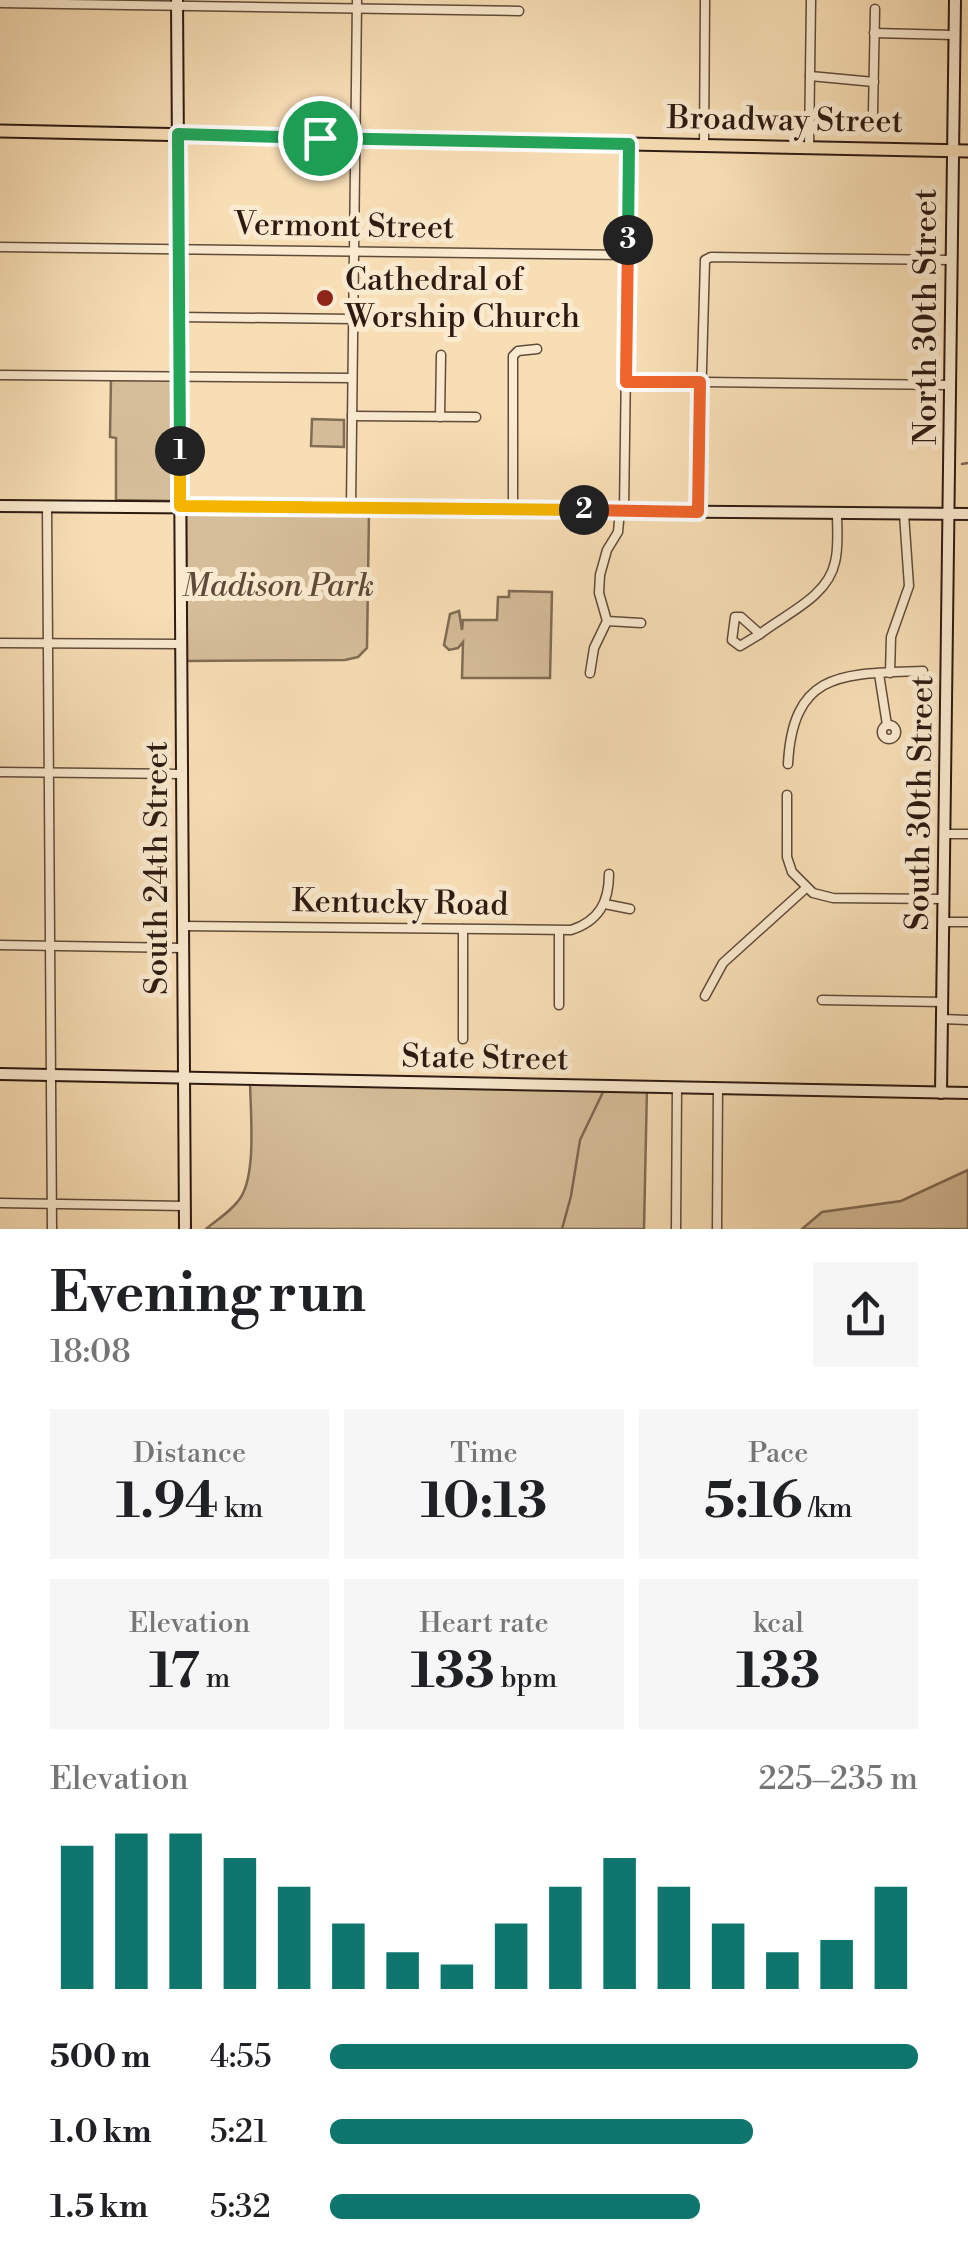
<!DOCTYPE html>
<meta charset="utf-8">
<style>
:root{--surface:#fff;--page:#f6f6f6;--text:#202124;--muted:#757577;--accent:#0f766e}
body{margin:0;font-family:"Libre Bodoni",serif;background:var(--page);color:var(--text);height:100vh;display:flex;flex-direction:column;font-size:38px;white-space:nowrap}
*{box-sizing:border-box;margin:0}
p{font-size:32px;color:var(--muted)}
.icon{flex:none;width:55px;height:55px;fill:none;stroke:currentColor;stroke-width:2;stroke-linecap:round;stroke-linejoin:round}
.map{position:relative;height:1229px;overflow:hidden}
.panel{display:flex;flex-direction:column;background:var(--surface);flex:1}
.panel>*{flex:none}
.pin{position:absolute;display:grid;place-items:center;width:85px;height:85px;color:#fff;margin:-42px;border:5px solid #fff;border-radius:50%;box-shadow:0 2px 10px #0007}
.km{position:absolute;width:50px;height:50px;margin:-25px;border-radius:50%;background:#222;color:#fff;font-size:28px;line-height:50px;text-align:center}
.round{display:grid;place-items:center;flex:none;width:105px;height:105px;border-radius:0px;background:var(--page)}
.summary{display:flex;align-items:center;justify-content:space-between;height:170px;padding:0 50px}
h1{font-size:55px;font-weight:800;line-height:75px}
.figures{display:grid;grid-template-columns:repeat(3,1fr);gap:15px;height:170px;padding:10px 50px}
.figures div{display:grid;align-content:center;border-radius:0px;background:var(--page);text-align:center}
.figures b{font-size:50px;font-weight:800}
.figures small{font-size:28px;font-weight:400}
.figures p{font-size:28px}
.chart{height:280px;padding:20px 50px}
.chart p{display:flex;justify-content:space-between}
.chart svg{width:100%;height:180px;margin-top:10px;stroke:var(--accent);stroke-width:6}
ul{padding:0 50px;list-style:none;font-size:32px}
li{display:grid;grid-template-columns:160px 120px 1fr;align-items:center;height:75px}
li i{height:25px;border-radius:12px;background:var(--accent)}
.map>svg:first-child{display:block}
.green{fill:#d5bd99;stroke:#816c55;stroke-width:2.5}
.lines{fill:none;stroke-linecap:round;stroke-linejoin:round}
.stream{stroke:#7d6752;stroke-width:2.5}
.street-casing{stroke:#604b3a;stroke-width:11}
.secondary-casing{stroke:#2d1a11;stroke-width:14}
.primary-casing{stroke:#2d1a11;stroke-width:15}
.street{stroke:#faeacf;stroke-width:8}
.secondary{stroke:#faeacf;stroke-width:10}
.primary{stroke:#f8deb5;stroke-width:11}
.split-1-casing{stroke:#fff;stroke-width:20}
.split-2-casing{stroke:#fff;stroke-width:20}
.split-3-casing{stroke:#fff;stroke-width:20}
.split-4-casing{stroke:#fff;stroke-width:20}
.split-1{stroke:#22a559;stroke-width:12}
.split-2{stroke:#f5b400;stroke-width:12}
.split-3{stroke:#f0652b;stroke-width:12}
.split-4{stroke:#22a559;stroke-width:12}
.poi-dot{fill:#8f2418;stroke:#faeacf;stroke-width:4}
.labels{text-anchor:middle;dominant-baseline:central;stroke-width:10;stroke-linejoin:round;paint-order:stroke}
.street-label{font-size:32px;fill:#2d1a11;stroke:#faeacf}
.poi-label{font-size:32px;fill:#2d1a11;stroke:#faeacf;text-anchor:start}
.park-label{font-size:32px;font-style:italic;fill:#5f4b3a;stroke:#faeacf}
</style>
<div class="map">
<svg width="968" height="1229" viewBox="0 0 968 1229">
<rect width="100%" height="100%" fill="#f8deb5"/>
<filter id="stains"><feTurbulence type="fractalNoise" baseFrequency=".002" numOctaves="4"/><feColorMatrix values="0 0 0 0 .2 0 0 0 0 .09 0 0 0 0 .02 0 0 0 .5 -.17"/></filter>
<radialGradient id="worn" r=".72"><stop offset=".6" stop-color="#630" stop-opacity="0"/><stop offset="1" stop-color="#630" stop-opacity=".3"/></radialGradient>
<g class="green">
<path d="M 111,377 L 172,378 L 174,501 L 116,500 L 116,438 L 110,437 Z"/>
<path d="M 312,419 L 344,420 L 344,447 L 311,446 Z"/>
<path d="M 190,512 L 369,512 L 367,648 L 358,657 L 345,660 L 187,661 L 186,517 Z"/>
<path d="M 509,591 L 552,592 L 550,678 L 462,678 L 463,642 L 458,648 L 449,650 L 444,645 L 450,614 L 459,611 L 462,630 L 463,620 L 497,620 L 498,597 L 509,597 Z"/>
<path d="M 250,1078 L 647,1087 L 644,1229 L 206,1229 C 218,1219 233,1210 241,1197 C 257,1171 250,1109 250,1078 Z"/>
<path d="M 968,1170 L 968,1229 L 802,1229 L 822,1212 L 901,1201 Z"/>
</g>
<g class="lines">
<g class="stream">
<path d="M 962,464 L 968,463"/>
<path d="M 562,1229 L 571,1196 L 580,1140 L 603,1092"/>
</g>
<defs>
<g id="street">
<path d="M 0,3 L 519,11"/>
<path d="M 874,33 L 954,35"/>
<path d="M 810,76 L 874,82"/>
<path d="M 873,113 L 875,9"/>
<path d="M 704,146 L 705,0"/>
<path d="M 809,148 L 811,0"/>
<path d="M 0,247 L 627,255"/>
<path d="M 179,317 L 353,319"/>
<path d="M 0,375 L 352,378"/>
<path d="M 626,381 L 950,385"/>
<path d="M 352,416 L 476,417"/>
<path d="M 440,417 L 441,355"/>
<path d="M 47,506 L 52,1229"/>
<path d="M 351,508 L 357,0"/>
<path d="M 513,510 L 513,356 L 518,351 L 537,349"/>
<path d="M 624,511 L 629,144"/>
<path d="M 698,512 L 705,260 L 711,257 L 952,260"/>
<path d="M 735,617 L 741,617 L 760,634 L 740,646 L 732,640 Z"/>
<path d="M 607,621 L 641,623"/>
<path d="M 760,634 C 785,614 828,597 835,562 C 839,547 837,529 837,513"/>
<path d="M 0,643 L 181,644"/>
<path d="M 590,673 L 594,648 L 607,621 L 599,593 L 600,575 L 607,550 L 618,532 L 620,511"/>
<path d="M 890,673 L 891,637 L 909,586 L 904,514"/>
<path d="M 879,674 L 887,725"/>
<circle cx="889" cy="732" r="7"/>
<path d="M 788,764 C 793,669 845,674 923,671"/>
<path d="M 0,772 L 181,774"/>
<path d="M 787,795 L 787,857 L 792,872 L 813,893 L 833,898 L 944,899"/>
<path d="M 945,834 L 968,834"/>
<path d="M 605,904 L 630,909"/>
<path d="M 944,922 L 968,922"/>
<path d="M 183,926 L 571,930 C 599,921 609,902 609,874"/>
<path d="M 463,929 L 463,1039"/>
<path d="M 559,931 L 559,1005"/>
<path d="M 0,945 L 183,948"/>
<path d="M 705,996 L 723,963 L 806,888"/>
<path d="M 822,1000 L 943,1002"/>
<path d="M 942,1019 L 968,1020"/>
<path d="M 0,1203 L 185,1206"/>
<path d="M 676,1229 L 677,1087"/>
<path d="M 717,1229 L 718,1088"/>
</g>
<g id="secondary">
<path d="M 177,0 L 185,1229"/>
<path d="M 0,506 L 968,514"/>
<path d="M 0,1074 L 968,1093"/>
<path d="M 941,1093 L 955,0"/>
</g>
<path id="primary" d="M 0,131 L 968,151"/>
</defs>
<use href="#street" class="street-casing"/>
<use href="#secondary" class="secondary-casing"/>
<use href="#primary" class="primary-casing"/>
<use href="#street" class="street"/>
<use href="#secondary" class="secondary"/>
<use href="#primary" class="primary"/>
</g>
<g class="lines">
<defs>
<path id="split-1" d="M 180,451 L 178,134 L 320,138"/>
<path id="split-2" d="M 180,451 L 180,506 L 584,510"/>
<path id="split-3" d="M 584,510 L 698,512 L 700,382 L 626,382 L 628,240"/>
<path id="split-4" d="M 320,138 L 629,144 L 628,240"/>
</defs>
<use href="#split-1" class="split-1-casing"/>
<use href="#split-2" class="split-2-casing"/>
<use href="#split-3" class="split-3-casing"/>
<use href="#split-4" class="split-4-casing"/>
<use href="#split-1" class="split-1"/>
<use href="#split-2" class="split-2"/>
<use href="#split-3" class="split-3"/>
<use href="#split-4" class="split-4"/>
</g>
<circle class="poi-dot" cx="325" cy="298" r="10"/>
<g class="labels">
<g class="street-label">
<text transform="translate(785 120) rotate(1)">Broadway Street</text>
<text transform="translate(344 226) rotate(1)">Vermont Street</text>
<text transform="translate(926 317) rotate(-90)">North 30th Street</text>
<text transform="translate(920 803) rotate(-89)">South 30th Street</text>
<text transform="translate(157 868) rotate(-90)">South 24th Street</text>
<text transform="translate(400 903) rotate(1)">Kentucky Road</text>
<text transform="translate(485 1058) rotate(1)">State Street</text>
</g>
<g class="poi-label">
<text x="345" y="280">Cathedral of<tspan x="345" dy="37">Worship Church</tspan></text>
</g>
<g class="park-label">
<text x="278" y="586">Madison Park</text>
</g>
</g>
<rect width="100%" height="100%" filter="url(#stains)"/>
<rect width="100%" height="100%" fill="url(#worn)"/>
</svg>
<div class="pin" style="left:320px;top:138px;background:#1e9e55"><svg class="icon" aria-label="arrive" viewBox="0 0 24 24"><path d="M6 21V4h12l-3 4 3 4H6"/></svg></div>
<b class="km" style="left:180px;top:451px">1</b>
<b class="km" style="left:584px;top:510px">2</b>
<b class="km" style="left:628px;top:240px">3</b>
</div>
<section class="panel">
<div class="summary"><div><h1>Evening run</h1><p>18:08</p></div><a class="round"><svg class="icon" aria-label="share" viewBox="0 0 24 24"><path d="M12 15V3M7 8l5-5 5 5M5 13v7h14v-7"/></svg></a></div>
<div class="figures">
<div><p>Distance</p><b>1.94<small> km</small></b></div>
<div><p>Time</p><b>10:13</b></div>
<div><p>Pace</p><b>5:16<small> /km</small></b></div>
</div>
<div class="figures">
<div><p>Elevation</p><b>17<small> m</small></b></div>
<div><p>Heart rate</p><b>133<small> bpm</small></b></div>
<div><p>kcal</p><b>133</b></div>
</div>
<div class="chart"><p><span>Elevation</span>225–235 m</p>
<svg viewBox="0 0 160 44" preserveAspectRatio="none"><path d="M5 44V9M15 44V6M25 44V6M35 44V12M45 44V19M55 44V28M65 44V35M75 44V38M85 44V28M95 44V19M105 44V12M115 44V19M125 44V28M135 44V35M145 44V32M155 44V19"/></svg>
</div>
<ul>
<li><b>500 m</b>4:55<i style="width:100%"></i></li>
<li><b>1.0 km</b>5:21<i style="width:72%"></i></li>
<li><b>1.5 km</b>5:32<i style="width:63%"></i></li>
</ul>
</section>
